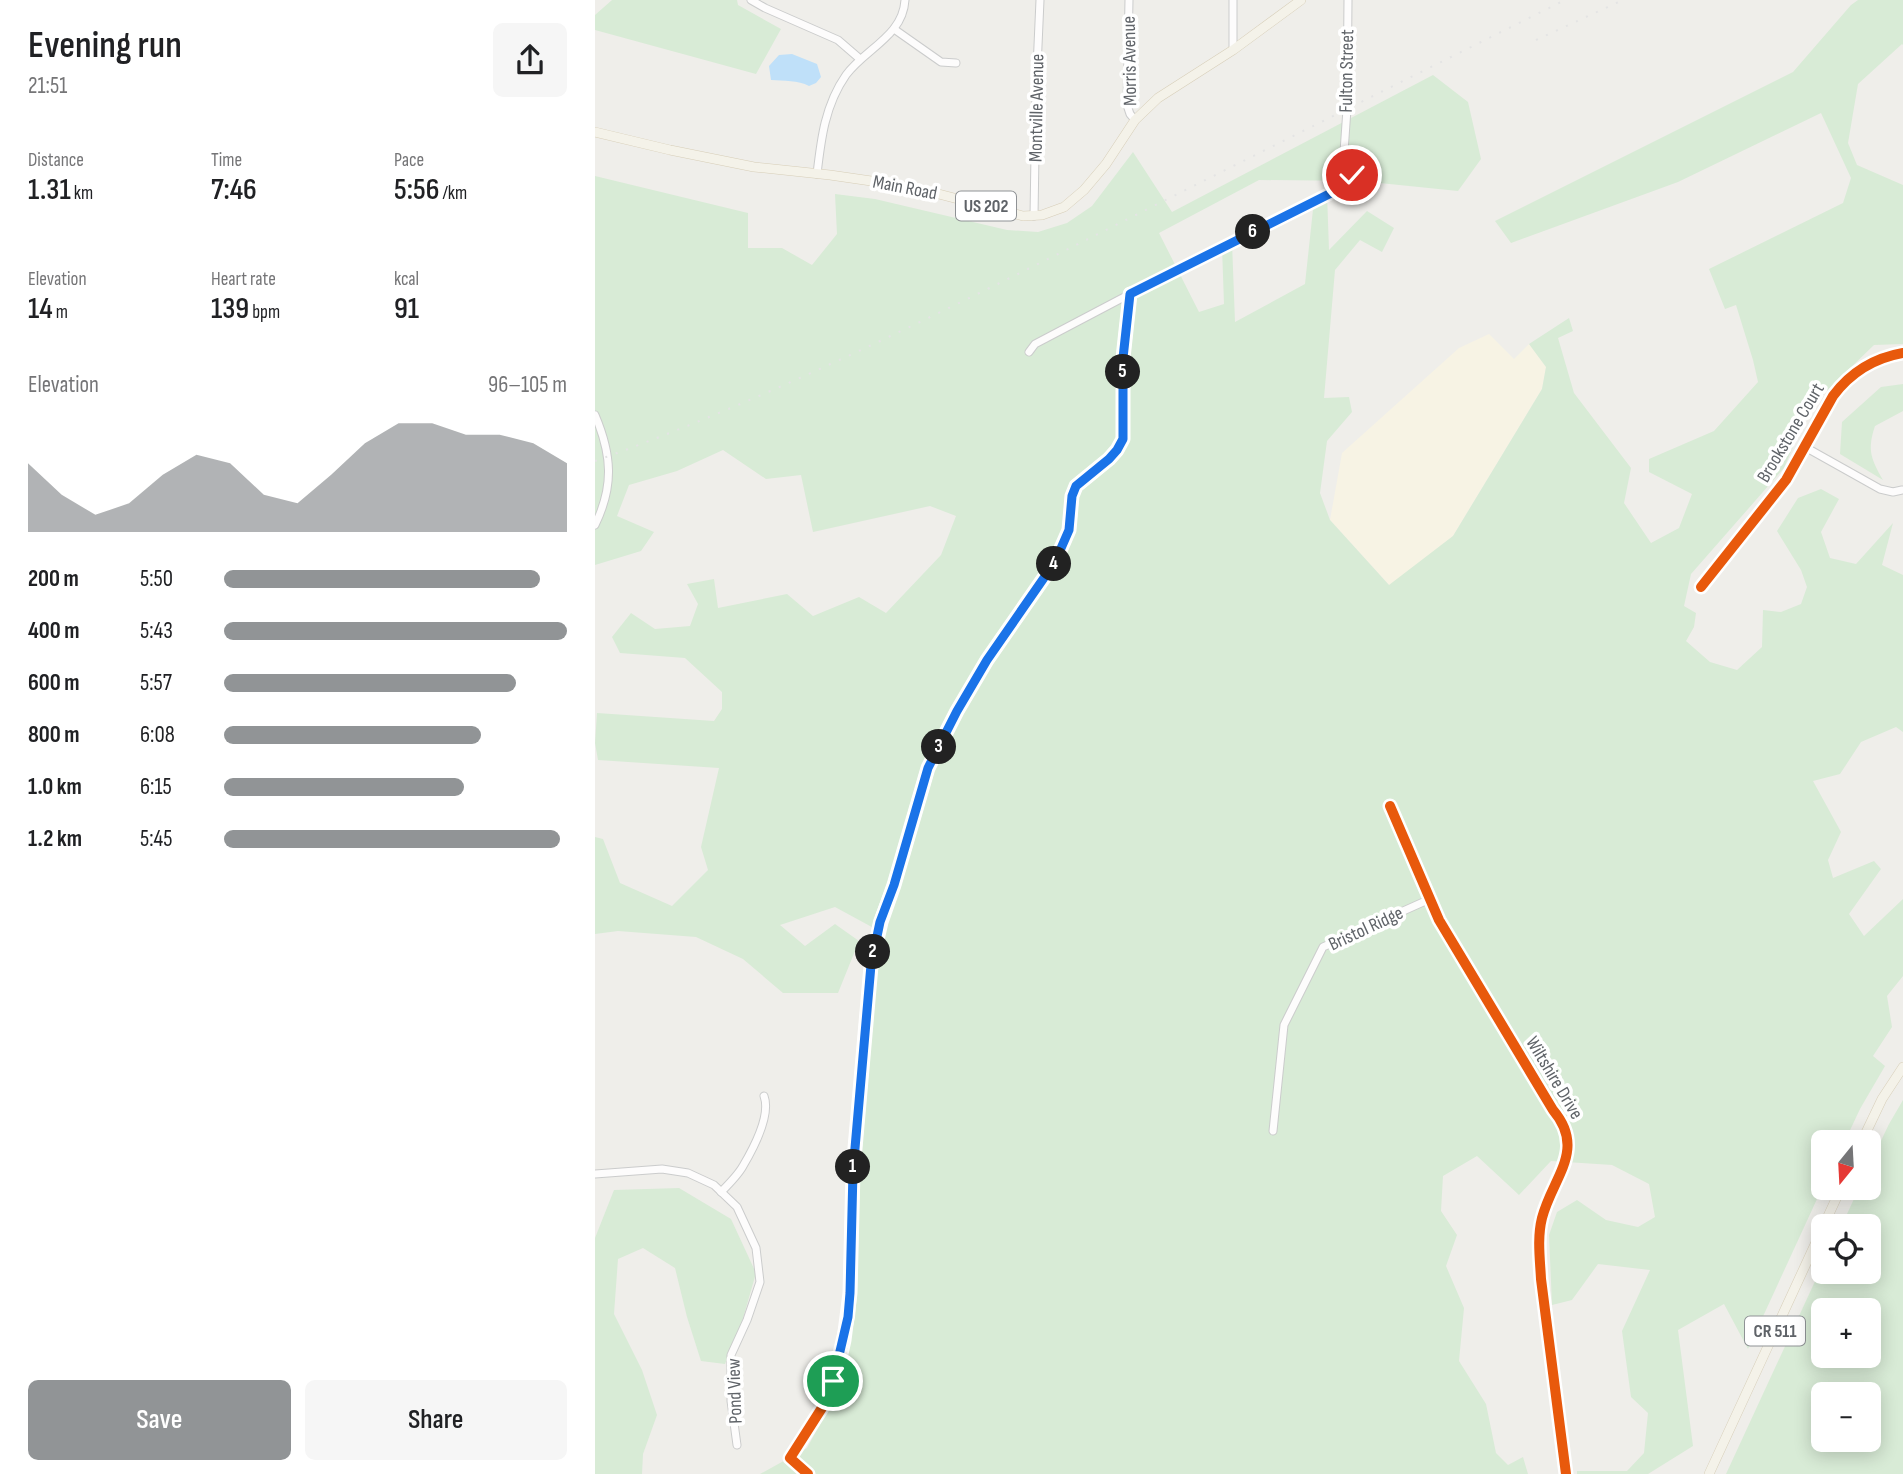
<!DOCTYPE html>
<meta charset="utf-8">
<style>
:root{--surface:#fff;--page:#f6f6f6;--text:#202124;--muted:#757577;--accent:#919496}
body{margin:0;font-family:"Sofia Sans Condensed",sans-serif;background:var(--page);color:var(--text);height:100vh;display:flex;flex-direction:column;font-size:26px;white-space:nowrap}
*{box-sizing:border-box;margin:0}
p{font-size:23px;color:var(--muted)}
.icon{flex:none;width:38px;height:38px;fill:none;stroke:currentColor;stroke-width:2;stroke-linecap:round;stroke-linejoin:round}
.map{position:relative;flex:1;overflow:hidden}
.sheet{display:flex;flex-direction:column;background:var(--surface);width:595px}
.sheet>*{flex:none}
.needle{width:46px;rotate:198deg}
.controls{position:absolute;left:1216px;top:1130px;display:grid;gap:14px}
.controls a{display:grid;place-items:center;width:70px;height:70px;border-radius:10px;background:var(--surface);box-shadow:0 4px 18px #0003;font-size:35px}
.pin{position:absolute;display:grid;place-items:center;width:60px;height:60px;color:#fff;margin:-30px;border:4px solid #fff;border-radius:50%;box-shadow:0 2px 7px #0007}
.km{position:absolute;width:35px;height:35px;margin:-18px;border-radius:50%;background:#222;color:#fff;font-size:19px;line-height:35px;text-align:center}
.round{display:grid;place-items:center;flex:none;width:74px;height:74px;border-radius:10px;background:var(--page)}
.overview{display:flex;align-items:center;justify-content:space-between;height:119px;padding:0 28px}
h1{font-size:38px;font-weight:600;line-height:52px}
.stats{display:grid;grid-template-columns:repeat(3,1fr);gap:10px;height:119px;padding:7px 28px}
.stats div{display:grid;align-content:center}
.stats b{font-size:30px;font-weight:600}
.stats small{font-size:19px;font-weight:400}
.stats p{font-size:19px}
.chart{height:196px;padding:14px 28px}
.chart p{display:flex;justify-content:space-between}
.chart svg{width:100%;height:126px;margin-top:7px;fill:var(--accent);opacity:.7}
.primary-button{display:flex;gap:14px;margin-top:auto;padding:14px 28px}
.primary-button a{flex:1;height:80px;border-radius:10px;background:var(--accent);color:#fff;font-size:28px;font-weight:600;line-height:80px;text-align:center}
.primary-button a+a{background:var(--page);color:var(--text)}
ul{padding:0 28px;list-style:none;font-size:23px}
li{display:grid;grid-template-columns:112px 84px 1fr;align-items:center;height:52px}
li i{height:18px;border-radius:9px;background:var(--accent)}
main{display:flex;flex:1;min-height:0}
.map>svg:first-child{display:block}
.commercial{fill:#f7f3e4}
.green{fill:#d8ebd6;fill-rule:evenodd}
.water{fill:#bfe0f9}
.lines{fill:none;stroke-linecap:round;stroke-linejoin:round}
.minor-casing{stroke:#cbcccc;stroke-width:9}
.major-casing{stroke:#d7ceb8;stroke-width:10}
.minor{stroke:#fdfcfc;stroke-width:7}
.major{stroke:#f4f2e9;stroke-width:9}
.rail{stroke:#e4e4e4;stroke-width:2;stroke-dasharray:2 9;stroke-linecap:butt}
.cycleway-casing{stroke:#fff;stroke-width:15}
.cycleway{stroke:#e8590c;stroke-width:10}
.route-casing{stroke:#fff;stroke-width:14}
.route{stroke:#1a73e8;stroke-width:9}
.labels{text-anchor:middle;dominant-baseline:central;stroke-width:7;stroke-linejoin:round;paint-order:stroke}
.shield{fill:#fff;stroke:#8f9295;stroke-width:2}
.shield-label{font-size:18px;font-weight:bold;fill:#5f6368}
.street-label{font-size:19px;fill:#5f6368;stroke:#fff}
</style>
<main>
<section class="sheet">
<div class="overview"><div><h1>Evening run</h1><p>21:51</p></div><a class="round"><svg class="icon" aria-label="share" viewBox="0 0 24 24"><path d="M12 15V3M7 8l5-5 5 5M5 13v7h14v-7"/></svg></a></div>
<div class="stats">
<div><p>Distance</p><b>1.31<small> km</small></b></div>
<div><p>Time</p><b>7:46</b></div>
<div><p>Pace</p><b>5:56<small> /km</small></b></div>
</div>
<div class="stats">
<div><p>Elevation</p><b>14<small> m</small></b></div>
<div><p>Heart rate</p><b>139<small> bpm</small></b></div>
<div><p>kcal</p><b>91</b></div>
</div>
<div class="chart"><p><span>Elevation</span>96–105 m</p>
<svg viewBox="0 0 160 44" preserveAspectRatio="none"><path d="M0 44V20L10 31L20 38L30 34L40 24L50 17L60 20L70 31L80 34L90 24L100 13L110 6L120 6L130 10L140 10L150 13L160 20V44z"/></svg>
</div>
<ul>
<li><b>200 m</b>5:50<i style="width:92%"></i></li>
<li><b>400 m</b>5:43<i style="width:100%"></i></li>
<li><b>600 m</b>5:57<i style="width:85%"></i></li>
<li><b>800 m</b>6:08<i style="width:75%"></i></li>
<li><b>1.0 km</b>6:15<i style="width:70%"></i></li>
<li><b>1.2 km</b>5:45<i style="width:98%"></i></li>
</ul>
<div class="primary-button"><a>Save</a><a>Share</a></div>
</section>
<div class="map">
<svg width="1308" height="1474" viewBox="0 0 1308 1474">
<rect width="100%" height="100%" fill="#efeeea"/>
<path class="commercial" d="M 894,334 L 919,359 L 934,344 L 951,367 L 947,389 L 858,536 L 795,586 L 735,520 L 747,453 L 864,348 Z"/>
<g class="green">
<path d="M 17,0 L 142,0 L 143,5 L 186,29 L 161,74 L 0,30 L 0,15 Z"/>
<path d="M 1263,0 L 1308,0 L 1308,45 L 1307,44 L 1263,84 L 1253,143 L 1262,165 L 1308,185 L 1308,344 L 1279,345 L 1215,407 L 1189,468 L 1096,574 L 1089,606 L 1101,613 L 1099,627 L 1091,641 L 1115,662 L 1142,670 L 1167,647 L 1168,610 L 1186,612 L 1206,604 L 1212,587 L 1206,570 L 1182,531 L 1203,498 L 1226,489 L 1244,499 L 1226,532 L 1235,558 L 1261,564 L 1298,523 L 1287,565 L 1308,575 L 1308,732 L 1301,727 L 1266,742 L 1245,774 L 1218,781 L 1246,832 L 1233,860 L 1238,878 L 1279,861 L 1286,869 L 1254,914 L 1269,936 L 1308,899 L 1308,976 L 1292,996 L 1297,1027 L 1278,1056 L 1290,1066 L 1265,1109 L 1249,1143 L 1228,1143 L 1228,1186 L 1153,1349 L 1129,1304 L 1083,1330 L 1098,1446 L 1053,1474 L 982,1474 L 982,1471 L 1032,1471 L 1049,1453 L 1053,1413 L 1036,1397 L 1027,1331 L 1055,1270 L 1003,1264 L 977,1300 L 957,1305 L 954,1235 L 962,1212 L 982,1200 L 1011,1220 L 1043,1227 L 1060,1217 L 1054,1184 L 1017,1165 L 956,1161 L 924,1195 L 882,1156 L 848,1176 L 846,1211 L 862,1235 L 851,1266 L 869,1308 L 864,1361 L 891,1404 L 901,1453 L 913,1465 L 928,1457 L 933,1474 L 165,1474 L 212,1448 L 242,1393 L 255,1333 L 258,1185 L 286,932 L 240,907 L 185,925 L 210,946 L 240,924 L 264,941 L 243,993 L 188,993 L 148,959 L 101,937 L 23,931 L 0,934 L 0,837 L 8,839 L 25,883 L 77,906 L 113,870 L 106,847 L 124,768 L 3,760 L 0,743 L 2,713 L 119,721 L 127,709 L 127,692 L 90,658 L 25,653 L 17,637 L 36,613 L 60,629 L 95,626 L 103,604 L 92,584 L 119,579 L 123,608 L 192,594 L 218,616 L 264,597 L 291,613 L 346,555 L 361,516 L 335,506 L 218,532 L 206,475 L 171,479 L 128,450 L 82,471 L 34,485 L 22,516 L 59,532 L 46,551 L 0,565 L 0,176 L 153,213 L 153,248 L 187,248 L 217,265 L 242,234 L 240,194 L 280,199 L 412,230 L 443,232 L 472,223 L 497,206 L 538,152 L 577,212 L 838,75 L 873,102 L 886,159 L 863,191 L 765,181 L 664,180 L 564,233 L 604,312 L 629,304 L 627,247 L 637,242 L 640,322 L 710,284 L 719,200 L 732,193 L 734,250 L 772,211 L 799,228 L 787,252 L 765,240 L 740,270 L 729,398 L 754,397 L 757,412 L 732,441 L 725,493 L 735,520 L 794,585 L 858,536 L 947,389 L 951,367 L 934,344 L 974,318 L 978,331 L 963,338 L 979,393 L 1036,468 L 1029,503 L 1056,543 L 1084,528 L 1097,494 L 1054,472 L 1054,459 L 1119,431 L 1163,382 L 1158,360 L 1141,305 L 1130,309 L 1114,269 L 1248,203 L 1256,178 L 1226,113 L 1083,182 L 916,243 L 900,221 L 1198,72 L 1256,5 Z"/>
<path d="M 1308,384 L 1308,411 L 1280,426 C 1272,450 1276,459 1288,480 L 1245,454 L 1247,422 L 1286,387 Z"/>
<path d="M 1308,1100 L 1308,1474 L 1131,1474 L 1228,1264 L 1228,1272 L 1274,1272 L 1274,1227 L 1246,1227 L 1264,1188 L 1274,1188 L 1274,1166 L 1294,1124 ZM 1228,1311 L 1274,1311 L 1274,1356 L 1228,1356 ZM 1228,1395 L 1274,1395 L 1274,1440 L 1228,1440 Z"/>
<path d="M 84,1188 L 136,1219 L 161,1273 L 147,1322 L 130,1364 L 106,1361 L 92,1317 L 80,1268 L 48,1248 L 23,1259 L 19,1314 L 47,1370 L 62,1415 L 48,1454 L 47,1474 L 0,1474 L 0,1238 L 19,1190 Z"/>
</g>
<path class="water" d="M 197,54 L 222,64 L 226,77 L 221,83 L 214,86 C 203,80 189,81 176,80 L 174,66 L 184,55 Z"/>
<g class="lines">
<defs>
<g id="minor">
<path d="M 156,0 L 170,8 L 243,40 L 265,59"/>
<path d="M 534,0 L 532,105 L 535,114 L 540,120"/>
<path d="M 299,29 L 346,62 L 361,63"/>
<path d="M 638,50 L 638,0"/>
<path d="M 222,174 C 226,139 230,105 251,75 C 270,49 308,36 310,0"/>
<path d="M 439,216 L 441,91 L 445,0"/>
<path d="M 434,352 L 440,344 L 535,294 L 762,180 L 752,167 L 749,152 L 752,109 L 753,0"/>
<path d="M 0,415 C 17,455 19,486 0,525"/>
<path d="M 1210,447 L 1285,489 L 1298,492 L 1307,490"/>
<path d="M 1106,587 L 1191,480 L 1238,396 C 1256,372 1279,358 1308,353"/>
<path d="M 795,806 L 844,920 L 958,1110 C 992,1150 957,1178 947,1218 C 942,1238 945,1259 946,1279 L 971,1474"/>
<path d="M 678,1131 L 689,1025 L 728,947 L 835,899"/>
<path d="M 0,1174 L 67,1169 L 93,1173 L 119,1185 L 142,1207 L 161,1248 L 165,1282 L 152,1320 L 136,1355 L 136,1401 L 142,1445"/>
<path d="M 126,1192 C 134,1184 143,1175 148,1166 C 158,1149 176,1115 169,1096"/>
<path d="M 213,1474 L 195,1458 L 232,1400 L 243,1367 L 249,1340 L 255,1293 L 258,1171 L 276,966 L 286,922 L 299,885 L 333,768 L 362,711 L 392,660 L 460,562 L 474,530 L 477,496 L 481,486 L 514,459 L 522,450 L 528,439 L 528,358 L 535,294"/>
</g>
<g id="major">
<path d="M 0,132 L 75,150 L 159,167 L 235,175 L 290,183 L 336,192 L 428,216 L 447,215 L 469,207 L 489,190 L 511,164 L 540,120 L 563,98 L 638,50 L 706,0"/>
<path d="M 1266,1143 L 1287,1099 L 1308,1067"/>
<path d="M 1114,1474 L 1246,1188"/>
</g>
</defs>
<use href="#minor" class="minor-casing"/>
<use href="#major" class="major-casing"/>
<use href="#minor" class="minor"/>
<use href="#major" class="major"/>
<g class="rail">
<path d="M 941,40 L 1028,0"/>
<path d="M 0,461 C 171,400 335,318 497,237 C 654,158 812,79 970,0"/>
</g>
<defs>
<g id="cycleway">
<path d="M 1106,587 L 1191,480 L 1238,396 C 1256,372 1279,358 1308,353"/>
<path d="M 795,806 L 844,920 L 958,1110 C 992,1150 957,1178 947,1218 C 942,1238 945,1259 946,1279 L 971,1474"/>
<path d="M 213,1474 L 195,1458 L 232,1400 L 243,1367 L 249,1340 L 255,1293 L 258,1171 L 276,966 L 286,922 L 299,885 L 333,768 L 362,711 L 392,660 L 460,562 L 474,530 L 477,496 L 481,486 L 514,459 L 522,450 L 528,439 L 528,358 L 535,294"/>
</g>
</defs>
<use href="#cycleway" class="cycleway-casing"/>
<use href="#cycleway" class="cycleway"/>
</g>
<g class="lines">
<defs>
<path id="route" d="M 238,1381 L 253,1317 L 255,1293 L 258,1171 L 276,965 L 285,922 L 299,885 L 333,768 L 362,711 L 392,660 L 460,562 L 474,530 L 477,496 L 481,486 L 514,459 L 522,450 L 528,439 L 528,358 L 535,294 L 762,180 L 757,175"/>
</defs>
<use href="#route" class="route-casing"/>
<use href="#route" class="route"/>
</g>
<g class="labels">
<g class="shield">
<rect x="361" y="191.5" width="60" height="29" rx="5"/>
<rect x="1150" y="1316.5" width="60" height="29" rx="5"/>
</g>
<g class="shield-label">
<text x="391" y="206">US 202</text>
<text x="1180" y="1331">CR 511</text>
</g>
<g class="street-label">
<text transform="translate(535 61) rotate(-91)">Morris Avenue</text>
<text transform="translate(752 71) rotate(-89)">Fulton Street</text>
<text transform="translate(442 108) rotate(-89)">Montville Avenue</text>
<text transform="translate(310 188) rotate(11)">Main Road</text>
<text transform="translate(1196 433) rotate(-59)">Brookstone Court</text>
<text transform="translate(771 929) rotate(-25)">Bristol Ridge</text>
<text transform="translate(959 1078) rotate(59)">Wiltshire Drive</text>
<text transform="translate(140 1391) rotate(-92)">Pond View</text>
</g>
</g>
</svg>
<div class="controls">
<a><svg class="needle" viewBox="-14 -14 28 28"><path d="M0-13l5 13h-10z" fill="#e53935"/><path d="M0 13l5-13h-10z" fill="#757577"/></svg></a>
<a><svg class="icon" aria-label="locate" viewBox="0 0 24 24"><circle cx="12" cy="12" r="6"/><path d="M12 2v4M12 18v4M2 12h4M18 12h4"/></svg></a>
<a>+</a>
<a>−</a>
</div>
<div class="pin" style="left:238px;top:1381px;background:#1e9e55"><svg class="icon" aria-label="arrive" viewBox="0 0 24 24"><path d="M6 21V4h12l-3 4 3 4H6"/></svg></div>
<div class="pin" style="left:757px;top:175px;background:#d93025"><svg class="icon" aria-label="check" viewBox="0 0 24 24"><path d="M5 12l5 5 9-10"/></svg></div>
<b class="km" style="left:258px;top:1167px">1</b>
<b class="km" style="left:278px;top:952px">2</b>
<b class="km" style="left:344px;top:747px">3</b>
<b class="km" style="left:459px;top:564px">4</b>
<b class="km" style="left:528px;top:372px">5</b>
<b class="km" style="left:658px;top:232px">6</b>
</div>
</main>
